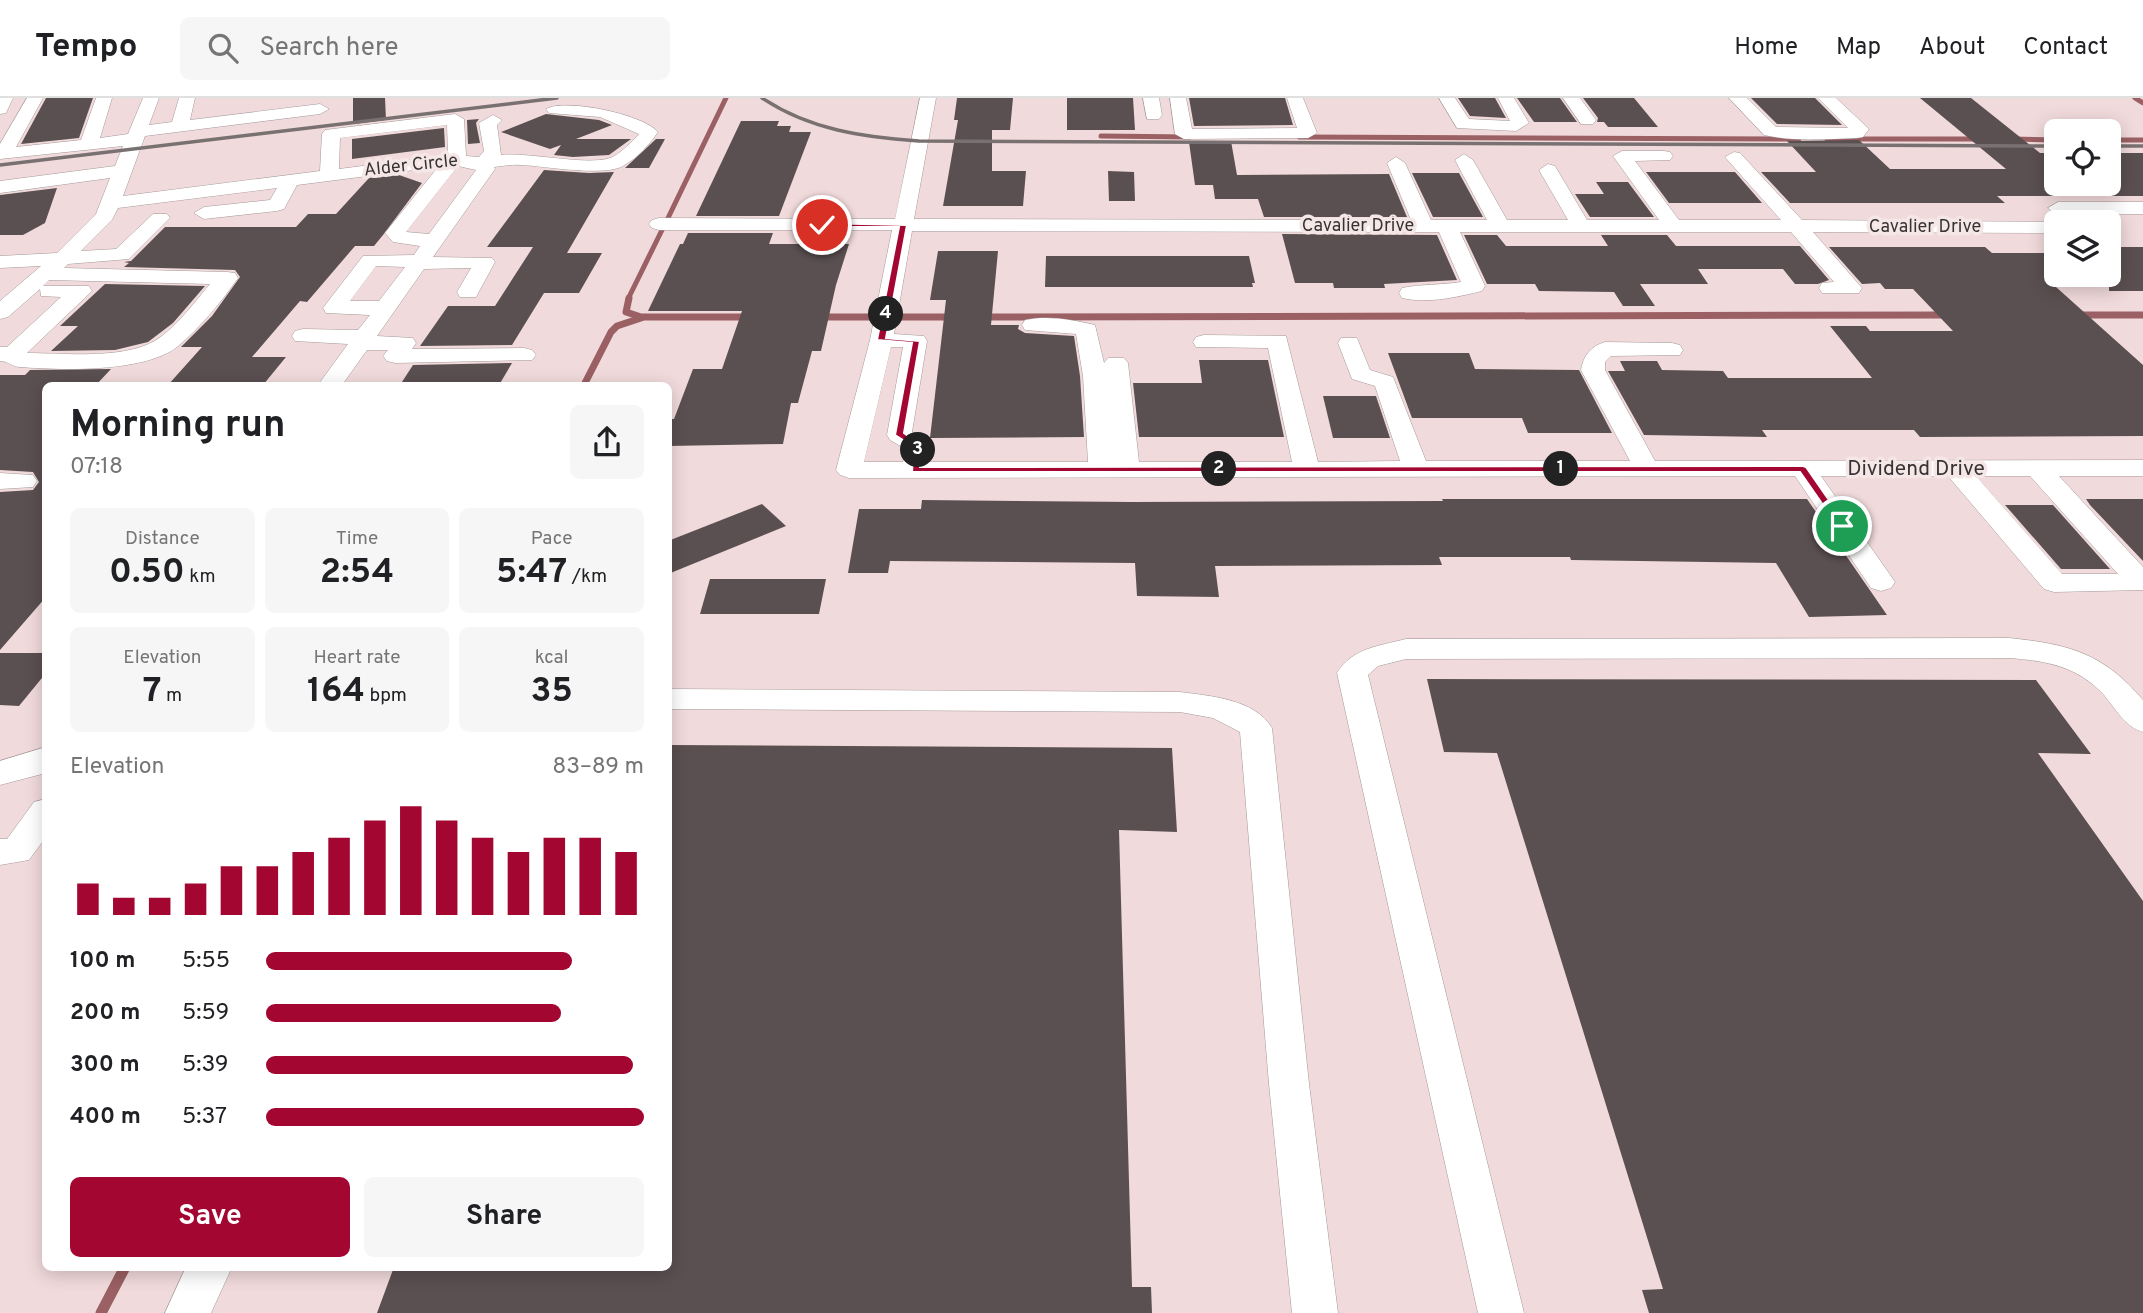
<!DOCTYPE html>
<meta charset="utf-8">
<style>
:root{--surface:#fff;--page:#f6f6f6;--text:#202124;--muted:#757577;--line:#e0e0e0;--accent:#a30631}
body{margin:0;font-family:Overpass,sans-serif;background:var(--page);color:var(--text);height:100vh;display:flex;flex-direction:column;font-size:26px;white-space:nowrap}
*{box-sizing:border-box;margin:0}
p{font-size:23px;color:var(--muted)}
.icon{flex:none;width:38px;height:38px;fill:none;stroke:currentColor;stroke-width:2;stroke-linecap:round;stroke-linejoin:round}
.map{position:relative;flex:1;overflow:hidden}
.sheet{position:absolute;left:42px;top:284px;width:630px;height:889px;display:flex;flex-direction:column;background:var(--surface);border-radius:10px;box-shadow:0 4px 18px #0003}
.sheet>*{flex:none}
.controls{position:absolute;left:2044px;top:21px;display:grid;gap:14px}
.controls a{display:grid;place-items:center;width:77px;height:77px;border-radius:10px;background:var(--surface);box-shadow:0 4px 18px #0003;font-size:35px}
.pin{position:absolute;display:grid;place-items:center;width:60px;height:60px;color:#fff;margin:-30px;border:4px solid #fff;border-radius:50%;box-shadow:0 2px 7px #0007}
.km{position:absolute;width:35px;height:35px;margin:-18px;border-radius:50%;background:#222;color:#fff;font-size:19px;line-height:35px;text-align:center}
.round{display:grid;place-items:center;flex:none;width:74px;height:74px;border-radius:10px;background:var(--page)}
.overview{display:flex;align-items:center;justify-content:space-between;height:119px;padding:0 28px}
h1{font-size:38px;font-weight:700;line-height:52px}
.figures{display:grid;grid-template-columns:repeat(3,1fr);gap:10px;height:119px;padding:7px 28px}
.figures div{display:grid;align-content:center;border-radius:10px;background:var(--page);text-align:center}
.figures b{font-size:35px;font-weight:700}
.figures small{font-size:19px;font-weight:400}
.figures p{font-size:19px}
.chart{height:196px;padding:14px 28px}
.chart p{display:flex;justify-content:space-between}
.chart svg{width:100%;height:126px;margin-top:7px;stroke:var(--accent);stroke-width:6}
.button{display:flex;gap:14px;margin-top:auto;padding:14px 28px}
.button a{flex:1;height:80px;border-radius:10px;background:var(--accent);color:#fff;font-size:28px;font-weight:700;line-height:80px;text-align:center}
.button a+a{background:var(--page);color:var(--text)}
ul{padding:0 28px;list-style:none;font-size:23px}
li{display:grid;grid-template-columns:112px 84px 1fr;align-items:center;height:52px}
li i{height:18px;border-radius:9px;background:var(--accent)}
header{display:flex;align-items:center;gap:42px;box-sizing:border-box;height:98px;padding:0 35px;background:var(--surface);border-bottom:2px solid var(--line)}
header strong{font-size:33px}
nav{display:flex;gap:38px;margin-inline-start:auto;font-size:24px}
.search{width:490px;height:63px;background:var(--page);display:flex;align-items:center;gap:18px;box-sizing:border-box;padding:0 24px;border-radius:10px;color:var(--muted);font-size:26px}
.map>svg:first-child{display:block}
.built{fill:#f1dadb;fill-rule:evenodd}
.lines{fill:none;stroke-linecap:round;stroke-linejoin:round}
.stream-far2{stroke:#9b6063;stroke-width:5}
.stream-far1{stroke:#9b6063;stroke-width:7}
.stream{stroke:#9b6063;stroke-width:11}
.building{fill:#5b5051}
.minor-casing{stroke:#a59999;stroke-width:1}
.minor{fill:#fff;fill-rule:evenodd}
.rail{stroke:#797171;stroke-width:3.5}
.route{fill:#a30631;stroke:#fff;stroke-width:2}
.labels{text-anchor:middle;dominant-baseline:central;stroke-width:7;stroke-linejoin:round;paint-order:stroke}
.far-street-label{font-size:18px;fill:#383333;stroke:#f5e7e7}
.street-label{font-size:21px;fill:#383333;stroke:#f5e7e7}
</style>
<header>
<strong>Tempo</strong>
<div class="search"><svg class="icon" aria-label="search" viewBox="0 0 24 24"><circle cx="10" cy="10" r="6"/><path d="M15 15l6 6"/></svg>Search here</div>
<nav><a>Home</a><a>Map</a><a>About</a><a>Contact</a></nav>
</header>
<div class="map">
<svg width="2143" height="1215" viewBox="0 0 2143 1215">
<rect width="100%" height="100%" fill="#f5e7e7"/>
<path class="built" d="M 0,0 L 2143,0 L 2143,1215 L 0,1215 ZM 2056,33 L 2109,33 L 2109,86 L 2056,86 ZM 2056,124 L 2109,124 L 2109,177 L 2056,177 ZM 46,287 L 668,287 L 668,1169 L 46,1169 Z"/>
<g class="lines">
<g class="stream-far2">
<path d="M 2135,0 L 2143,5"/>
<path d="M 1101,38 L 1190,39"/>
<path d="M 1299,39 L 1799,41"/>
<path d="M 1827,41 L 1981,41"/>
<path d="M 2013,41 L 2056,42"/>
<path d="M 2109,42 L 2143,42"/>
<path d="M 668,120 L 726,0"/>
<path d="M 628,201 L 662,132"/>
</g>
<g class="stream-far1">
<path d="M 629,200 L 626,214 L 641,219 L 750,219"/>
<path d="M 2076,217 L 2143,217"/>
<path d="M 820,219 L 869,219"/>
<path d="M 902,219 L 956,219"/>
<path d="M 980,219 L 1950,217"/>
<path d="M 584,287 L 611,234 L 617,228 L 641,220"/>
</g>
<path class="stream" d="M 101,1215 L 125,1169"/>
</g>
<g class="building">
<path d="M 46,0 L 93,0 L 79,40 L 21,46 Z"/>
<path d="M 353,0 L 385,0 L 386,22 L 353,26 Z"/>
<path d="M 957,0 L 1013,0 L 1010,32 L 992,32 L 992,73 L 1026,73 L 1023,108 L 943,108 L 958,22 L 954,22 Z"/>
<path d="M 1067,0 L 1133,0 L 1135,32 L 1067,32 Z"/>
<path d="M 1189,0 L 1285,0 L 1293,27 L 1194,28 Z"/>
<path d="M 1458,0 L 1495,0 L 1506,20 L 1470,18 Z"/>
<path d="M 1517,0 L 1560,0 L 1577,24 L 1534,24 Z"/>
<path d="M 1583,0 L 1634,0 L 1658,29 L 1608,29 L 1604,24 L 1597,24 L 1598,20 Z"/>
<path d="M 1751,0 L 1815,0 L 1842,27 L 1777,26 Z"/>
<path d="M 1920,0 L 1971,0 L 2040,55 L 2056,55 L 2056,98 L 1997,98 L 2005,105 L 1790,105 L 1761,74 L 1816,74 L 1787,43 L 1859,42 L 1890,71 L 2006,71 Z"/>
<path d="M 546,16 L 599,22 L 612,27 L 576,41 L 631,41 L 609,57 L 573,59 L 554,57 L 561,47 L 550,51 L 501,34 Z"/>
<path d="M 479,21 L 476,25 L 480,45 L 468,46 L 467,22 Z"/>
<path d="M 741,23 L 779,23 L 777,28 L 791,28 L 789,34 L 811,34 L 779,118 L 696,118 Z"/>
<path d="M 444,30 L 445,49 L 352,61 L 352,41 Z"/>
<path d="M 656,41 L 665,41 L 649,70 L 625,70 Z"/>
<path d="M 1231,43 L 1237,77 L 1389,76 L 1407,119 L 1264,119 L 1258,101 L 1215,101 L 1213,87 L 1195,87 L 1189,44 Z"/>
<rect x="2109" y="55" width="34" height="43"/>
<path d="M 544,72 L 589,75 L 614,74 L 567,155 L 602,155 L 579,195 L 544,195 L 512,247 L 420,248 L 448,208 L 495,208 L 533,149 L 487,149 Z"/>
<path d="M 1108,73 L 1134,74 L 1135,103 L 1109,103 Z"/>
<path d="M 1646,74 L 1735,74 L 1762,105 L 1669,105 Z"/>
<path d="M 1412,75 L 1459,75 L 1483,119 L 1433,119 Z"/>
<path d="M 399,77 L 422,85 L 383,137 L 374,148 L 355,148 L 307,204 L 300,203 L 252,259 L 286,259 L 263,287 L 168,287 L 202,249 L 181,249 L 212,218 L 240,179 L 235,172 L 124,169 L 129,165 L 124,164 L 131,163 L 165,129 L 296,129 L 308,116 L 336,116 L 369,80 Z"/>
<path d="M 1596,84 L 1628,84 L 1654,119 L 1590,119 L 1575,96 L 1604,96 Z"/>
<path d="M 57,90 L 45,125 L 23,137 L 0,137 L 0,97 Z"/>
<path d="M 688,135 L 773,135 L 769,146 L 849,146 L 836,187 L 821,253 L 812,253 L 798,305 L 791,305 L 783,346 L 668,348 L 668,321 L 674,321 L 693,271 L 722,271 L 742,213 L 648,213 L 680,146 L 683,146 Z"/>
<path d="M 1282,136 L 1437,137 L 1457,182 L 1384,186 L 1385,190 L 1334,190 L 1333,185 L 1295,185 Z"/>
<path d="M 1464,137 L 1497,137 L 1506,148 L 1608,148 L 1601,137 L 1667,137 L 1676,148 L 1800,148 L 1829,182 L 1818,186 L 1795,186 L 1783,171 L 1698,171 L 1708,186 L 1640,186 L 1655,208 L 1623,208 L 1614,194 L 1539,193 L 1535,186 L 1487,186 Z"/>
<path d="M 1829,149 L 1985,149 L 1992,155 L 2056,155 L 2056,189 L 2143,267 L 2143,338 L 1920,339 L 1914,332 L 1762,332 L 1767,339 L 1644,337 L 1608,273 L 1625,273 L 1620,263 L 1657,263 L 1662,272 L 1723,273 L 1728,280 L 1872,280 L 1830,228 L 1866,228 L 1870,233 L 1953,233 L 1913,191 L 1885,191 L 1880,185 L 1862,186 Z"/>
<rect x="2109" y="149" width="34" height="44"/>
<path d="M 938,153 L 998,153 L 991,227 L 1019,227 L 1018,231 L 1025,235 L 1074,238 L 1080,278 L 1084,339 L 930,340 L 946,202 L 930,202 Z"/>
<path d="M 1046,158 L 1249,158 L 1255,185 L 1252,185 L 1253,189 L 1045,189 Z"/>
<path d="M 105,186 L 205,188 L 173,225 L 148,244 L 115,252 L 51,253 L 78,228 L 60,228 Z"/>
<path d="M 1388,255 L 1469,255 L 1475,271 L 1579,272 L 1612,335 L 1528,335 L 1522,320 L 1412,320 Z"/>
<path d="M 1199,262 L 1268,262 L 1284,339 L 1139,339 L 1133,285 L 1202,285 Z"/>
<path d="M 512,265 L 499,287 L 400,287 L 413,267 Z"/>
<path d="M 111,271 L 96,287 L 46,287 L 46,499 L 0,552 L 0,394 L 33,392 L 39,384 L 33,374 L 0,372 L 0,277 L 25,277 L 30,272 Z"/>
<path d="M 1323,298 L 1376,298 L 1390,340 L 1333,340 Z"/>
<path d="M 1442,401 L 1807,401 L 1887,517 L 1809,519 L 1776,465 L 1571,462 L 1570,459 L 1439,459 L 1442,467 L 1215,468 L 1219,499 L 1137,498 L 1135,465 L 890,463 L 888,475 L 848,475 L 859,411 L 921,411 L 922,402 L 1132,404 L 1443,403 Z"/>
<path d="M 2086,401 L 2143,401 L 2143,463 L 2090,407 Z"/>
<path d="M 762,406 L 786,428 L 668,476 L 668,443 Z"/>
<path d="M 2005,407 L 2053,407 L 2110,471 L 2061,471 Z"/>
<path d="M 710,481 L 826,481 L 819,516 L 700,516 Z"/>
<path d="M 0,555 L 46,555 L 46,575 L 19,608 L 0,607 Z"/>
<path d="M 1427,581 L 2036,582 L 2091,656 L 2038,655 L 2143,803 L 2143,1215 L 1649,1215 L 1642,1192 L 1663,1191 L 1497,655 L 1444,654 Z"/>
<path d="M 668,647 L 1172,650 L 1177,734 L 1119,732 L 1132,1189 L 1151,1189 L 1152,1215 L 377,1215 L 394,1169 L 668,1169 Z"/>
</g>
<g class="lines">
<defs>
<g id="minor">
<path d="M 0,0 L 13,0 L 6,15 L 0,16 Z"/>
<path d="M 27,0 L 43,0 L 16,49 L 81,42 L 96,0 L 112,0 L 100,40 L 128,36 L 143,0 L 159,0 L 149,27 L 172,24 L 179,0 L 195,0 L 190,22 L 320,6 L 329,11 L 320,16 L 145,38 L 123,98 L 320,73 L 322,36 L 325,32 L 455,16 L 464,21 L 466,58 L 479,59 L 484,53 L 479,25 L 493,17 L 502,22 L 497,27 L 501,57 C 531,54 586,68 610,60 C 619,57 633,43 639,36 L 600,19 L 549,15 L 546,11 C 564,0 643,16 658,34 C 649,47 637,60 623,68 C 604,79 545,68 521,67 C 512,66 503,68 494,69 L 495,71 L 433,159 L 492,160 L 495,164 L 476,199 L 460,199 L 457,194 L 471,170 L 424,171 L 377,238 L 413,240 L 416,245 L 412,251 L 524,250 L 532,252 L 536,257 L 532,262 L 395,265 L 387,263 L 383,258 L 388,252 L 367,252 L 342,287 L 318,287 L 348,246 L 295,243 L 292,238 L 295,233 L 303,231 L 358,232 L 370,217 L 326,215 L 323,210 L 363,158 L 414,157 L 420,148 L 393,144 L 385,135 L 438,69 L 297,87 L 284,111 L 277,113 L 204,121 L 194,115 L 204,109 L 270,102 L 277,90 L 118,110 L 112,122 L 81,153 L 116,151 L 153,116 L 167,116 L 170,120 L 129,161 L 68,166 L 64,170 L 227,174 L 235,175 L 238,180 C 222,203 199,231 177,249 C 143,275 61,272 19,269 C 11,268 8,263 0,263 L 0,249 L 7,249 L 61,199 L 41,198 L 40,191 L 8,219 L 0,221 L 0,203 L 41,168 L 0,170 L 0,158 L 57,155 L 96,116 L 110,80 L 0,95 L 0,83 L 115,68 L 123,48 L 0,61 L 0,46 ZM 447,27 L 448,57 L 339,71 L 340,40 ZM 458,68 L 476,72 L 429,136 L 406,134 ZM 376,168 L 405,169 L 379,203 L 350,203 ZM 49,182 L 210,186 C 195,204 180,224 162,238 C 131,263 65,255 27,255 L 92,193 L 89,188 L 43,188 Z"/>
<path d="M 920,0 L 936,0 L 914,121 L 1411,122 L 1387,65 L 1396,59 L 1405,65 L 1431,122 L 1487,122 L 1455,62 L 1464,56 L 1473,62 L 1507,122 L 1568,122 L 1539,72 L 1548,66 L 1555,68 L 1587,122 L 1659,122 L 1613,58 L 1622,53 L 1664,53 L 1670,54 L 1673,58 L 1670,62 L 1635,63 L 1679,122 L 1781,122 L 1725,59 L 1734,54 L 1740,55 L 1802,122 L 2061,124 L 2056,124 L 2056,135 L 1813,134 L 1862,190 L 1859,195 L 1822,195 L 1819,190 L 1822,185 L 1834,184 L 1791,134 L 1460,134 L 1485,188 L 1482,193 C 1457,199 1428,206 1402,200 L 1399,195 L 1402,190 C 1421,186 1442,187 1461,184 L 1439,134 L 912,133 L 894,236 L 924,238 L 927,243 L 912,334 L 928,343 L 932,348 L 929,364 L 1088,364 L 1083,278 L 1076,236 L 1025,232 L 1022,227 L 1025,222 C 1047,217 1074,222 1095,227 L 1104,265 L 1108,260 L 1124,260 L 1128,265 L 1139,364 L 1292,364 L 1268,250 L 1196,249 L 1193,244 L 1196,239 L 1204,237 L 1286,238 L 1318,364 L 1400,363 L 1375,288 L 1352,281 L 1338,245 L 1341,240 L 1357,240 L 1370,272 L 1393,279 L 1426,363 L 1630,363 L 1581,272 C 1583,258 1591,248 1605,244 L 1672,245 L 1680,247 L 1683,252 L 1680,257 L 1611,258 L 1605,264 L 1605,272 L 1655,363 L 2143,362 L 2143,378 L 2059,378 L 2143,469 L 2143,492 L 2054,494 L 2044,491 L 1948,378 L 1821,378 L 1895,484 L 1891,490 L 1881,493 L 1871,490 L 1795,378 L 849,380 L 840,377 L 836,372 L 870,242 L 892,132 L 659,132 L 652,130 L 649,126 L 652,122 L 659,120 L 895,121 ZM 891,249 L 903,249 L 887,337 L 890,342 L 906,351 L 903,364 L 864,364 ZM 1976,378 L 2030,378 L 2118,476 L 2062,476 Z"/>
<path d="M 1143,0 L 1159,0 L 1162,17 L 1159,21 L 1147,21 Z"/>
<path d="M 1170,0 L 1186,0 L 1192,31 L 1297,30 L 1287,0 L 1303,0 L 1317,35 L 1308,40 L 1184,41 L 1175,36 Z"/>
<path d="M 1439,0 L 1455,0 L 1469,21 L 1510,23 L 1498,0 L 1514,0 L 1529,25 L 1516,33 L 1457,30 Z"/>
<path d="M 1563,0 L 1580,0 L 1596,22 L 1593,26 L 1581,26 Z"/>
<path d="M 1729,0 L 1747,0 L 1776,29 L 1848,30 L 1818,0 L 1836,0 L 1869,31 L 1863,39 L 1857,40 C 1826,41 1794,44 1764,37 Z"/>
<path d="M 2058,104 L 2143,104 L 2143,116 L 2077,116 L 2085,124 L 2063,124 L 2048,110 Z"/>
<path d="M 0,375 L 33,377 L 37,383 L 33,389 L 0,391 Z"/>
<path d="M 2009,540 C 2069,546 2103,555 2143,602 L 2143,634 C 2125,629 2116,611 2104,597 C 2077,568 2047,563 2009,560 L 1406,561 L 1378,568 L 1368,577 L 1524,1215 L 1478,1215 L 1337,575 C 1352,550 1379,548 1406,541 Z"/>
<path d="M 668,591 L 1180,594 C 1210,598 1255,601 1272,630 L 1309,986 L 1338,1215 L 1292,1215 L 1269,986 L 1240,634 L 1213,620 L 1180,614 L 668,611 Z"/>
<path d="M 46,649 L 46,675 L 0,687 L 0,663 Z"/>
<path d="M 46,701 L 46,739 L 29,762 L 0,767 L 0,741 L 7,741 L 34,704 Z"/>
<path d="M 186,1169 L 232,1169 L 211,1215 L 165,1215 Z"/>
</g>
</defs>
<use href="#minor" class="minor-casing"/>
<use href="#minor" class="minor"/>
<g class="rail">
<path d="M 762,0 C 810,32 863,39 919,43 L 2056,48"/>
<path d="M 2109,48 L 2143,48"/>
<path d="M 0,67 L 557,0"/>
</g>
</g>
<path class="route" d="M 819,125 L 907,127 L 886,240 L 920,243 L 904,335 L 923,348 L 920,369 L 1803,368 L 1806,369 L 1847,428 L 1839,430 L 1800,374 L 912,374 L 914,349 L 895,337 L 912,245 L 877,242 L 899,129 L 822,129 Z"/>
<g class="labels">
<g class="far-street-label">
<text transform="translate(411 68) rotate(-6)">Alder Circle</text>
<text x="1358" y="128">Cavalier Drive</text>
<text x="1925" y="129">Cavalier Drive</text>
</g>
<g class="street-label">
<text x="1916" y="371">Dividend Drive</text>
</g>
</g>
</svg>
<div class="controls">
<a><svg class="icon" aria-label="locate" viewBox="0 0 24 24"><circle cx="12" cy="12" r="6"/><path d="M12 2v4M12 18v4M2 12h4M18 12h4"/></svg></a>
<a><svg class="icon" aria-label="layers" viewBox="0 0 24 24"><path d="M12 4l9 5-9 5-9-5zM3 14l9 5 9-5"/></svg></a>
</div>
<div class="pin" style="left:1842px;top:428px;background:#1e9e55"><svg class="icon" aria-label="arrive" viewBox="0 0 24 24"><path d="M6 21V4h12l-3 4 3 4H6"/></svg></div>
<div class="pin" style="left:822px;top:127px;background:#d93025"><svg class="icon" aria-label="check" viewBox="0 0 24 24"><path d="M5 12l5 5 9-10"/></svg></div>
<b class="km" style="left:1561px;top:371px">1</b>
<b class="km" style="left:1219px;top:371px">2</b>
<b class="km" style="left:918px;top:352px">3</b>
<b class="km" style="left:886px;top:216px">4</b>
<section class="sheet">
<div class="overview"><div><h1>Morning run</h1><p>07:18</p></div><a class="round"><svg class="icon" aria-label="share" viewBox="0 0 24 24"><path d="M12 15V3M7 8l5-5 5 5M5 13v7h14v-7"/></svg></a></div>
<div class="figures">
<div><p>Distance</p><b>0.50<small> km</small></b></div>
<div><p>Time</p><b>2:54</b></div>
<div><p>Pace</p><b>5:47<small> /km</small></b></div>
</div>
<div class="figures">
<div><p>Elevation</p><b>7<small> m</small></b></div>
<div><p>Heart rate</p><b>164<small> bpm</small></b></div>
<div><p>kcal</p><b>35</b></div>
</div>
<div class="chart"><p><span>Elevation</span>83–89 m</p>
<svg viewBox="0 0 160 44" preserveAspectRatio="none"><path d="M5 44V33M15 44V38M25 44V38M35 44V33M45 44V27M55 44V27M65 44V22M75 44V17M85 44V11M95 44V6M105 44V11M115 44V17M125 44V22M135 44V17M145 44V17M155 44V22"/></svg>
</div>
<ul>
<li><b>100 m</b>5:55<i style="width:81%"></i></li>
<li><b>200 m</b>5:59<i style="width:78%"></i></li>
<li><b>300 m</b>5:39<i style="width:97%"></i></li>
<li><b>400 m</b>5:37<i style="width:100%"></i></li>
</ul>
<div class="button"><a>Save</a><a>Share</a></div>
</section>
</div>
